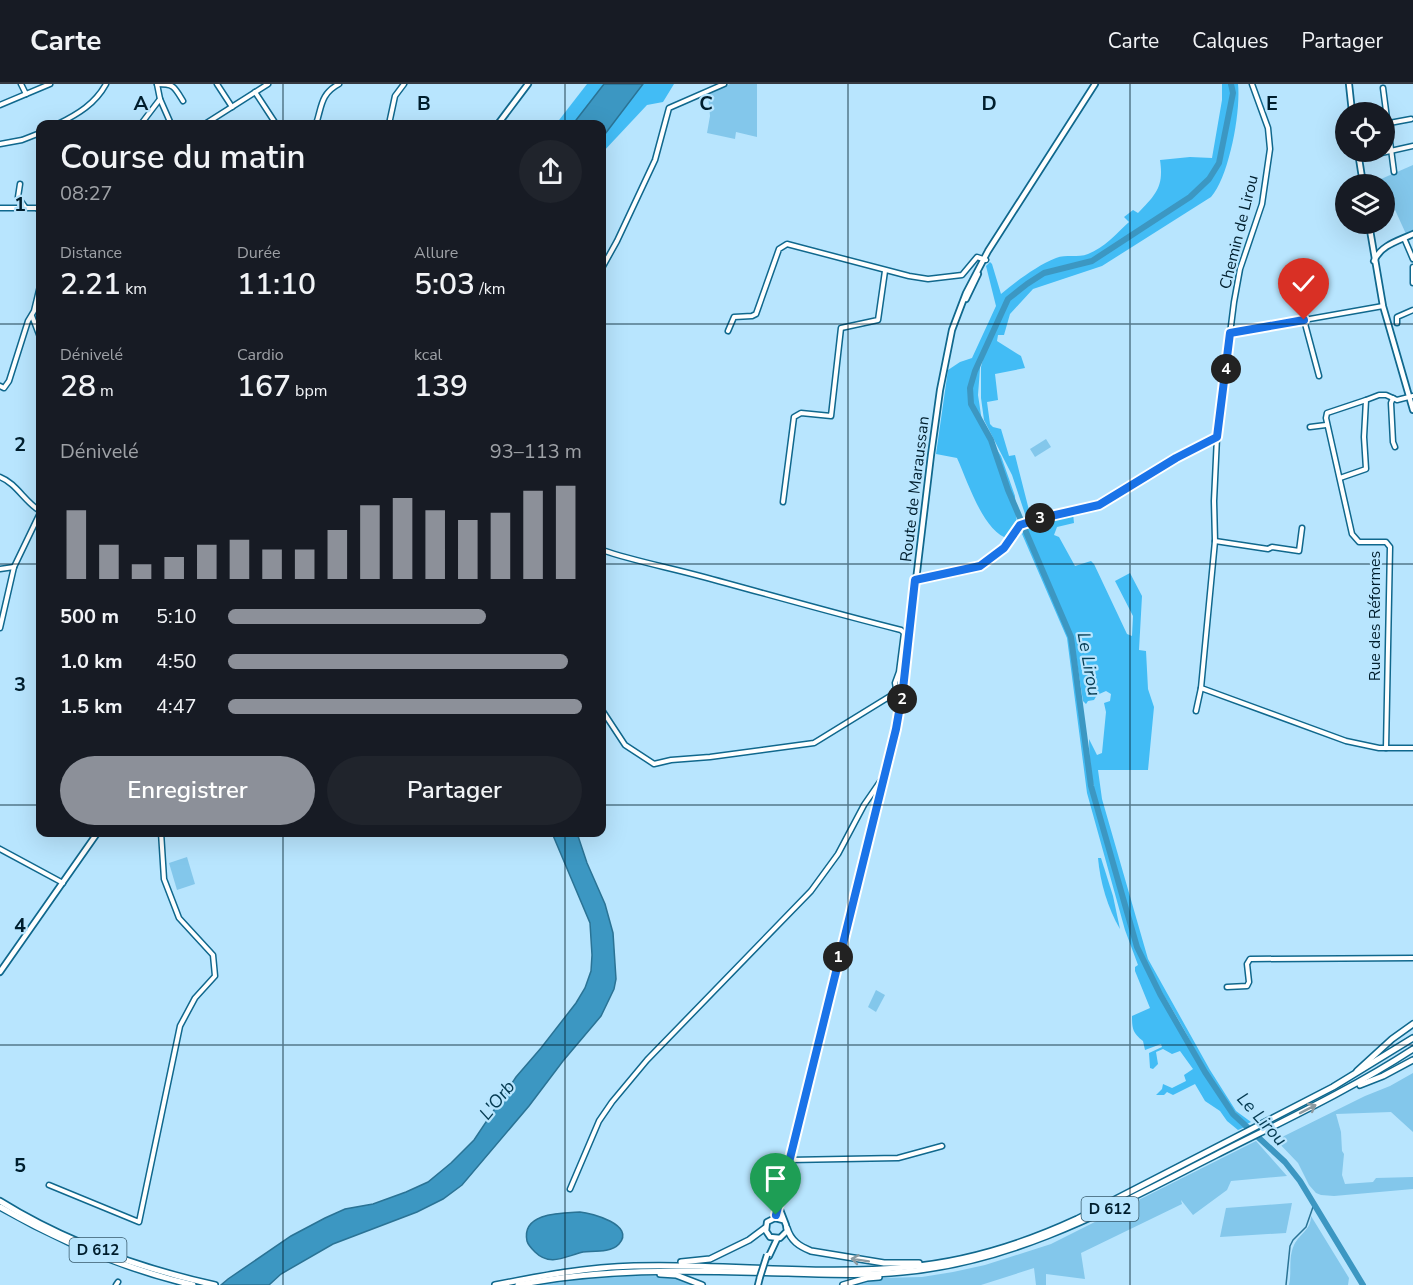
<!DOCTYPE html>
<html lang="fr">
<meta charset="utf-8">
<style>
:root{--surface:#171b24;--page:#20242c;--text:#f1f3f6;--muted:#9ea1a6;--line:#363941;--accent:#8c9099}
body{margin:0;font-family:"Nunito Sans",sans-serif;background:var(--page);color:var(--text);height:100vh;display:flex;flex-direction:column;font-size:22px;white-space:nowrap}
*{box-sizing:border-box;margin:0}
p{font-size:20px;color:var(--muted)}
.icon{flex:none;width:33px;height:33px;fill:none;stroke:currentColor;stroke-width:2;stroke-linecap:round;stroke-linejoin:round}
.map{position:relative;flex:1;overflow:hidden}
.drawer{position:absolute;left:36px;top:36px;width:570px;height:717px;display:flex;flex-direction:column;background:var(--surface);border-radius:12px;box-shadow:0 6px 24px #0002}
.drawer>*{flex:none}
.fabs{position:absolute;left:1335px;top:18px;display:grid;gap:12px}
.fabs a{display:grid;place-items:center;width:60px;height:60px;border-radius:50%;background:var(--surface);box-shadow:0 6px 24px #0002;font-size:30px}
.pin{position:absolute;display:grid;place-items:center;width:51px;height:51px;color:#fff;margin:-62px -26px;border-radius:50% 50% 50% 0;rotate:-45deg;box-shadow:0 0 6px #0007}
.pin .icon{rotate:45deg}
.km{position:absolute;width:30px;height:30px;margin:-15px;border-radius:50%;background:#222;color:#fff;font-size:16px;line-height:30px;text-align:center}
.round{display:grid;place-items:center;flex:none;width:63px;height:63px;border-radius:32px;background:var(--page)}
.overview{display:flex;align-items:center;justify-content:space-between;height:102px;padding:0 24px}
h1{font-size:33px;font-weight:600;line-height:45px}
.figures{display:grid;grid-template-columns:repeat(3,1fr);gap:9px;height:102px;padding:6px 24px}
.figures div{display:grid;align-content:center}
.figures b{font-size:30px;font-weight:600}
.figures small{font-size:16px;font-weight:400}
.figures p{font-size:16px}
.chart{height:168px;padding:12px 24px}
.chart p{display:flex;justify-content:space-between}
.chart svg{width:100%;height:108px;margin-top:6px;stroke:var(--accent);stroke-width:6}
.primary-button{display:flex;gap:12px;margin-top:auto;padding:12px 24px}
.primary-button a{flex:1;height:69px;border-radius:36px;background:var(--accent);color:#fff;font-size:24px;font-weight:600;line-height:69px;text-align:center}
.primary-button a+a{background:var(--page);color:var(--text)}
ul{padding:0 24px;list-style:none;font-size:20px}
li{display:grid;grid-template-columns:96px 72px 1fr;align-items:center;height:45px}
li i{height:15px;border-radius:8px;background:var(--accent)}
header{display:flex;align-items:center;gap:36px;box-sizing:border-box;height:84px;padding:0 30px;background:var(--surface);border-bottom:2px solid var(--line)}
header strong{font-size:28px}
nav{display:flex;gap:33px;margin-inline-start:auto;font-size:21px}
.map>svg:first-child{display:block}
.green{fill:#83c7eb}
.forest{fill:#42bcf5}
.water{fill:#3c97c2;stroke:#2a7395;stroke-width:1.5}
.lines{fill:none;stroke-linecap:round;stroke-linejoin:round}
.stream{stroke:#2a7395;stroke-width:1.5}
.river{stroke:#3c97c2;stroke-width:6}
.minor-casing{stroke:#10688d;stroke-width:7}
.major-casing{stroke:#10688d;stroke-width:8}
.highway-casing{stroke:#10688d;stroke-width:8}
.minor{stroke:#fff;stroke-width:4}
.major{stroke:#fff;stroke-width:4.5}
.highway{stroke:#fff;stroke-width:5}
.major-bridge-casing{stroke:#10688d;stroke-width:8;stroke-linecap:butt}
.major-bridge{stroke:#fff;stroke-width:4.5}
.oneway{stroke:#8c9aa0}
.route-casing{stroke:#fff;stroke-width:12}
.route{stroke:#1a73e8;stroke-width:8}
.grid{fill:none;stroke:#001e2d;stroke-width:1.5;stroke-opacity:0.55}
.labels{text-anchor:middle;dominant-baseline:central;stroke-width:4.5;stroke-linejoin:round;paint-order:stroke}
.shield{fill:#b8e5fe;stroke:#375a6c;stroke-width:1.5}
.shield-label{font-size:15px;font-weight:bold;fill:#001e2d}
.street-label{font-size:16px;fill:#001e2d;stroke:#b8e5fe}
.water-label{font-size:18px;font-style:italic;fill:#043a51;stroke:#b8e5fe}
.grid-label{font-size:20px;text-anchor:middle;font-weight:bold;fill:#001e2d;stroke:#b8e5fe;stroke-width:4.5;stroke-linejoin:round;paint-order:stroke}
</style>
<header>
<strong>Carte</strong>
<nav><a>Carte</a><a>Calques</a><a>Partager</a></nav>
</header>
<div class="map">
<svg width="1413" height="1201" viewBox="0 0 1413 1201">
<rect width="100%" height="100%" fill="#b8e5fe"/>
<g class="green">
<path d="M 730,0 L 757,0 L 757,53 L 736,48 L 735,55 L 707,49 L 710,32 L 708,11 Z"/>
<path d="M 1413,81 L 1413,147 L 1406,150 L 1381,95 Z"/>
<path d="M 1046,355 L 1051,363 L 1035,373 L 1030,365 Z"/>
<path d="M 187,773 L 195,800 L 177,806 L 169,779 Z"/>
<path d="M 876,906 L 885,911 L 876,928 L 868,923 Z"/>
<path d="M 1413,989 L 1413,1048 L 1391,1028 L 1336,1030 L 1341,1048 L 1342,1067 L 1344,1070 L 1342,1091 L 1345,1100 L 1373,1098 L 1376,1094 L 1413,1093 L 1413,1105 L 1334,1112 L 1321,1111 L 1316,1109 L 1309,1101 L 1298,1079 L 1276,1056 L 1365,1012 L 1390,1002 Z"/>
<path d="M 1256,1057 L 1287,1092 L 1231,1097 L 1227,1106 L 1193,1131 L 1181,1116 L 1182,1120 L 1081,1169 L 1085,1195 L 1046,1190 L 1046,1201 L 1036,1201 L 1034,1184 L 981,1201 L 849,1201 L 880,1194 L 922,1193 L 953,1188 L 985,1181 L 1051,1160 Z"/>
<path d="M 1292,1119 L 1286,1149 L 1220,1153 L 1226,1124 Z"/>
<path d="M 1311,1132 L 1349,1194 L 1348,1201 L 1289,1201 C 1292,1188 1288,1174 1294,1161 C 1300,1149 1311,1146 1311,1132 Z"/>
<path d="M 624,1191 L 677,1193 L 699,1201 L 530,1201 L 572,1194 Z"/>
</g>
<g class="forest">
<path d="M 587,0 L 604,0 L 573,40 L 556,40 Z"/>
<path d="M 643,0 L 674,0 L 663,18 L 647,21 L 602,69 L 602,54 Z"/>
<path d="M 1222,0 L 1238,0 C 1241,28 1229,93 1211,113 L 1102,182 L 1033,205 L 1010,230 L 1004,251 L 998,251 L 997,257 L 1021,272 L 1025,284 L 995,290 L 998,316 L 987,318 L 990,340 L 993,343 L 1001,345 L 1009,372 L 1015,371 L 1030,430 L 1042,428 L 1041,432 L 1027,436 L 1012,391 L 984,336 L 981,314 L 981,283 L 983,275 L 1007,218 L 1005,217 L 981,271 L 978,311 L 983,344 L 1001,372 L 1015,412 L 1017,443 L 1009,455 C 983,448 968,398 957,374 L 936,370 L 948,286 L 960,278 L 972,274 L 996,222 L 986,182 L 990,178 L 992,180 L 1001,210 C 1017,197 1036,182 1056,174 C 1066,170 1078,174 1088,170 C 1104,164 1117,149 1129,138 L 1124,133 L 1133,126 L 1138,129 C 1156,110 1164,103 1160,76 L 1190,73 L 1212,74 L 1222,16 Z"/>
<path d="M 1073,429 L 1074,439 L 1057,443 L 1054,451 L 1059,453 L 1075,482 L 1091,477 L 1094,480 L 1127,550 L 1132,552 L 1133,532 L 1115,497 L 1130,489 L 1142,512 L 1139,566 L 1146,567 L 1148,605 L 1154,623 L 1148,686 L 1098,686 L 1102,715 L 1148,875 L 1210,986 L 1236,1027 L 1251,1038 L 1247,1040 C 1220,1015 1203,981 1186,949 C 1171,922 1154,897 1141,869 C 1131,847 1126,822 1119,799 C 1106,752 1089,704 1089,655 L 1097,671 L 1102,669 L 1106,628 L 1104,619 L 1110,617 L 1111,610 L 1106,607 L 1097,611 L 1094,616 L 1088,617 L 1086,620 L 1083,617 L 1073,553 L 1027,445 L 1027,441 L 1037,437 Z"/>
<path d="M 1024,447 L 1070,555 L 1085,648 L 1091,704 L 1134,858 L 1159,911 L 1207,993 L 1232,1030 L 1245,1043 L 1238,1046 L 1227,1037 L 1220,1027 L 1205,1017 L 1195,1000 L 1173,1011 L 1167,1008 L 1164,1011 L 1156,1011 L 1162,1005 L 1163,1000 L 1172,1004 L 1186,997 L 1184,991 L 1193,985 L 1180,967 L 1172,970 L 1163,965 L 1156,968 L 1158,980 L 1153,985 L 1150,984 L 1149,969 L 1162,963 L 1161,960 L 1145,966 L 1143,957 C 1133,949 1132,945 1132,932 L 1150,924 L 1135,887 L 1135,883 L 1138,881 L 1125,846 L 1087,709 L 1067,554 L 1022,450 Z"/>
<path d="M 1098,774 L 1101,774 L 1113,812 L 1120,845 C 1108,825 1100,798 1098,774 Z"/>
</g>
<g class="water">
<path d="M 604,0 L 643,0 L 602,54 L 602,40 L 573,40 Z"/>
<path d="M 552,749 L 577,749 L 587,779 L 605,820 L 613,849 L 616,895 L 614,905 L 601,932 L 563,977 L 529,1022 L 462,1101 L 443,1115 L 417,1128 L 333,1160 L 281,1190 L 269,1201 L 221,1201 L 228,1195 L 291,1152 L 325,1134 L 345,1125 L 373,1120 L 406,1108 L 428,1098 L 451,1079 L 474,1056 L 516,993 L 541,964 L 576,919 L 585,904 L 591,887 L 592,871 L 590,839 Z"/>
<path d="M 580,1128 C 592,1129 636,1141 619,1160 C 611,1169 593,1167 583,1168 C 566,1172 550,1183 535,1168 C 532,1165 528,1161 527,1157 C 521,1128 563,1129 580,1128 Z"/>
</g>
<g class="lines">
<path class="stream" d="M 1286,1201 L 1290,1162 L 1293,1156 L 1306,1143 L 1314,1120"/>
<path class="river" d="M 1231,0 L 1233,9 L 1219,79 L 1209,95 L 1190,113 L 1092,177 L 1044,189 L 1027,200 L 1008,215 L 975,287 L 970,304 L 971,320 L 991,356 L 1008,406 L 1071,553 L 1091,702 L 1137,863 L 1160,910 L 1205,988 L 1233,1030 L 1285,1078 L 1300,1097 L 1363,1201"/>
<defs>
<g id="minor">
<path d="M 21,0 L 26,10"/>
<path d="M 157,0 C 174,0 174,2 183,17"/>
<path d="M 217,0 L 232,23"/>
<path d="M 1383,4 L 1394,88"/>
<path d="M 255,8 L 276,40"/>
<path d="M 160,15 L 171,40"/>
<path d="M 0,21 L 50,0"/>
<path d="M 58,40 C 78,30 95,20 106,0"/>
<path d="M 141,40 L 160,15 L 157,0"/>
<path d="M 205,40 L 268,0"/>
<path d="M 316,40 C 322,23 320,10 339,0"/>
<path d="M 389,40 L 395,12 L 404,0"/>
<path d="M 1384,40 L 1411,35"/>
<path d="M 0,60 L 22,56 L 40,49"/>
<path d="M 1359,74 L 1413,62"/>
<path d="M 20,100 L 18,113 L 25,123"/>
<path d="M 0,124 L 36,124 L 40,126"/>
<path d="M 1404,154 L 1413,175"/>
<path d="M 1413,183 L 1413,199"/>
<path d="M 602,184 L 617,157 L 655,76 L 669,24 L 724,0"/>
<path d="M 32,232 L 40,253"/>
<path d="M 1304,236 L 1319,292"/>
<path d="M 1397,239 L 1397,233 L 1413,226"/>
<path d="M 728,247 L 734,233 L 752,232 L 756,230 L 779,165 L 787,160 L 909,192 L 928,195 L 962,191 L 977,173 L 986,176"/>
<path d="M 1230,249 L 1383,222"/>
<path d="M 0,302 L 4,304 L 9,297 L 28,237 L 34,227 L 40,202"/>
<path d="M 1393,314 L 1391,319 L 1393,358 L 1395,363"/>
<path d="M 1366,316 L 1327,329 L 1326,334 L 1352,450 L 1359,458 L 1386,458 L 1390,463 L 1386,664"/>
<path d="M 1310,343 L 1326,341"/>
<path d="M 0,393 C 16,399 25,418 40,427"/>
<path d="M 1340,394 L 1366,385 L 1364,353 L 1366,316 L 1379,311 L 1386,311 L 1397,316 L 1413,312"/>
<path d="M 783,418 L 794,333 L 801,329 L 831,332 L 841,244 L 878,236 L 885,187"/>
<path d="M 1215,457 L 1268,465 L 1272,463 L 1299,467 L 1302,444"/>
<path d="M 602,466 C 634,477 667,483 700,492 C 767,510 833,529 901,546 L 904,549 L 899,588 L 895,599 L 896,605"/>
<path d="M 0,485 L 14,483"/>
<path d="M 915,496 L 963,487 L 980,482 L 1004,464 L 1020,441 L 1042,434 L 1099,421 L 1176,374 L 1217,353"/>
<path d="M 0,544 L 14,483 L 40,429"/>
<path d="M 1201,604 L 1346,657 L 1379,664 L 1413,664"/>
<path d="M 602,626 L 625,661 L 654,680 L 671,676 L 710,673 L 814,659 L 892,611 L 896,604 L 903,605"/>
<path d="M 1196,627 L 1201,604 L 1215,457 L 1214,417 L 1217,353 L 1234,218 L 1240,185 L 1262,120 L 1270,65 L 1268,44 L 1252,0"/>
<path d="M 0,765 L 63,799"/>
<path d="M 1227,903 L 1247,902 L 1249,898 L 1247,880 L 1250,875 L 1413,874"/>
<path d="M 789,1076 L 898,1074 L 942,1062"/>
<path d="M 49,1101 L 139,1138 L 180,942 L 195,914 L 215,892 L 213,871 L 179,834 L 164,795 L 161,748"/>
<path d="M 570,1105 L 599,1037 L 612,1018 L 647,976 L 811,807 L 838,770 L 864,721 L 884,692"/>
<path d="M 116,1201 L 118,1198"/>
</g>
<g id="major">
<path d="M 1349,0 L 1352,28"/>
<path d="M 498,40 L 528,0"/>
<path d="M 1358,68 L 1363,100"/>
<path d="M 1369,140 L 1383,222 L 1413,326"/>
<path d="M 1374,177 C 1381,161 1398,157 1413,150"/>
<path d="M 966,215 L 978,190"/>
<path d="M 0,888 L 98,748"/>
<path d="M 779,1123 L 786,1141 L 787,1147 L 780,1154 L 770,1153 L 766,1147 L 767,1138 L 775,1134 L 783,1136"/>
<path d="M 775,1134 L 837,878 L 885,691 L 902,613 L 931,371 L 940,306 L 952,246 L 966,209 L 988,167 L 1095,0"/>
<path d="M 769,1172 L 777,1155"/>
<path d="M 758,1201 L 760,1193"/>
</g>
<g id="highway">
<path d="M 1357,987 L 1392,955 L 1413,940"/>
<path d="M 1360,1001 L 1383,992 L 1413,976"/>
<path d="M 0,1117 C 66,1158 139,1184 215,1201"/>
<path d="M 0,1123 C 61,1158 125,1185 193,1201"/>
<path d="M 787,1144 C 791,1157 799,1162 811,1167 L 884,1179 L 919,1179"/>
<path d="M 681,1178 L 710,1175 L 749,1156 L 765,1144"/>
<path d="M 660,1190 L 676,1191 L 702,1201"/>
<path d="M 495,1201 C 541,1192 587,1183 634,1182 C 725,1179 817,1192 907,1183 C 966,1178 1023,1160 1077,1135 L 1333,1003 L 1413,954"/>
<path d="M 518,1201 C 608,1183 697,1187 788,1189 C 826,1190 864,1192 902,1188 C 1017,1178 1115,1122 1216,1071 C 1283,1037 1350,1006 1413,965"/>
<path d="M 843,1201 L 867,1194 L 879,1193"/>
</g>
</defs>
<use href="#minor" class="minor-casing"/>
<use href="#major" class="major-casing"/>
<use href="#highway" class="highway-casing"/>
<use href="#minor" class="minor"/>
<use href="#major" class="major"/>
<use href="#highway" class="highway"/>
<defs>
<path id="major-bridge" d="M 760,1193 L 767,1171"/>
</defs>
<use href="#major-bridge" class="major-bridge-casing"/>
<use href="#major-bridge" class="major-bridge"/>
</g>
<defs><path id="oneway-shaft" d="M-6 0H5M1.5-3L5.5 0L1.5 3" fill="none" stroke-width="1.6" stroke-linecap="round" stroke-linejoin="round" transform="scale(1.5)"/></defs>
<g class="oneway">
<use href="#oneway-shaft" transform="translate(1308 1025) rotate(-27)"/>
<use href="#oneway-shaft" transform="translate(860 1176) rotate(-171)"/>
</g>
<g class="lines">
<defs>
<path id="route" d="M 776,1131 L 896,645 L 903,605 L 915,496 L 980,482 L 1004,464 L 1020,441 L 1042,434 L 1099,421 L 1176,374 L 1217,353 L 1230,249 L 1304,236"/>
</defs>
<use href="#route" class="route-casing"/>
<use href="#route" class="route"/>
</g>
<path class="grid" d="M 283,0 L 283,40M 565,0 L 565,40M 848,0 L 848,1201M 1130,0 L 1130,1201M 0,240 L 40,240M 602,240 L 1413,240M 0,480 L 40,480M 602,480 L 1413,480M 0,721 L 40,721M 602,721 L 1413,721M 283,748 L 283,1201M 565,748 L 565,1201M 0,961 L 1413,961"/>
<g class="labels">
<g class="shield">
<rect x="1081.5" y="1113" width="57" height="24" rx="4.5"/>
<rect x="69.5" y="1154" width="57" height="24" rx="4.5"/>
</g>
<g class="shield-label">
<text x="1110" y="1125">D 612</text>
<text x="98" y="1166">D 612</text>
</g>
<g class="street-label">
<text transform="translate(1239 148) rotate(-76)">Chemin de Lirou</text>
<text transform="translate(915 405) rotate(-83)">Route de Maraussan</text>
<text transform="translate(1375 532) rotate(-90)">Rue des Réformes</text>
</g>
<g class="water-label">
<text transform="translate(1089 580) rotate(80)">Le Lirou</text>
<text transform="translate(497 1016) rotate(-51)">L'Orb</text>
<text transform="translate(1262 1035) rotate(48)">Le Lirou</text>
</g>
</g>
<g class="grid-label">
<text x="141" y="26">A</text>
<text x="424" y="26">B</text>
<text x="706" y="26">C</text>
<text x="989" y="26">D</text>
<text x="1272" y="26">E</text>
<text x="20" y="127">1</text>
<text x="20" y="367">2</text>
<text x="20" y="607">3</text>
<text x="20" y="848">4</text>
<text x="20" y="1088">5</text>
</g>
</svg>
<div class="fabs">
<a><svg class="icon" aria-label="locate" viewBox="0 0 24 24"><circle cx="12" cy="12" r="6"/><path d="M12 2v4M12 18v4M2 12h4M18 12h4"/></svg></a>
<a><svg class="icon" aria-label="layers" viewBox="0 0 24 24"><path d="M12 4l9 5-9 5-9-5zM3 14l9 5 9-5"/></svg></a>
</div>
<div class="pin" style="left:776px;top:1131px;background:#1e9e55"><svg class="icon" aria-label="arrive" viewBox="0 0 24 24"><path d="M6 21V4h12l-3 4 3 4H6"/></svg></div>
<div class="pin" style="left:1304px;top:236px;background:#d93025"><svg class="icon" aria-label="check" viewBox="0 0 24 24"><path d="M5 12l5 5 9-10"/></svg></div>
<b class="km" style="left:838px;top:873px">1</b>
<b class="km" style="left:902px;top:615px">2</b>
<b class="km" style="left:1040px;top:434px">3</b>
<b class="km" style="left:1226px;top:285px">4</b>
<section class="drawer">
<div class="overview"><div><h1>Course du matin</h1><p>08:27</p></div><a class="round"><svg class="icon" aria-label="share" viewBox="0 0 24 24"><path d="M12 15V3M7 8l5-5 5 5M5 13v7h14v-7"/></svg></a></div>
<div class="figures">
<div><p>Distance</p><b>2.21<small> km</small></b></div>
<div><p>Durée</p><b>11:10</b></div>
<div><p>Allure</p><b>5:03<small> /km</small></b></div>
</div>
<div class="figures">
<div><p>Dénivelé</p><b>28<small> m</small></b></div>
<div><p>Cardio</p><b>167<small> bpm</small></b></div>
<div><p>kcal</p><b>139</b></div>
</div>
<div class="chart"><p><span>Dénivelé</span>93–113 m</p>
<svg viewBox="0 0 160 44" preserveAspectRatio="none"><path d="M5 44V16M15 44V30M25 44V38M35 44V35M45 44V30M55 44V28M65 44V32M75 44V32M85 44V24M95 44V14M105 44V11M115 44V16M125 44V20M135 44V17M145 44V8M155 44V6"/></svg>
</div>
<ul>
<li><b>500 m</b>5:10<i style="width:73%"></i></li>
<li><b>1.0 km</b>4:50<i style="width:96%"></i></li>
<li><b>1.5 km</b>4:47<i style="width:100%"></i></li>
</ul>
<div class="primary-button"><a>Enregistrer</a><a>Partager</a></div>
</section>
</div>
